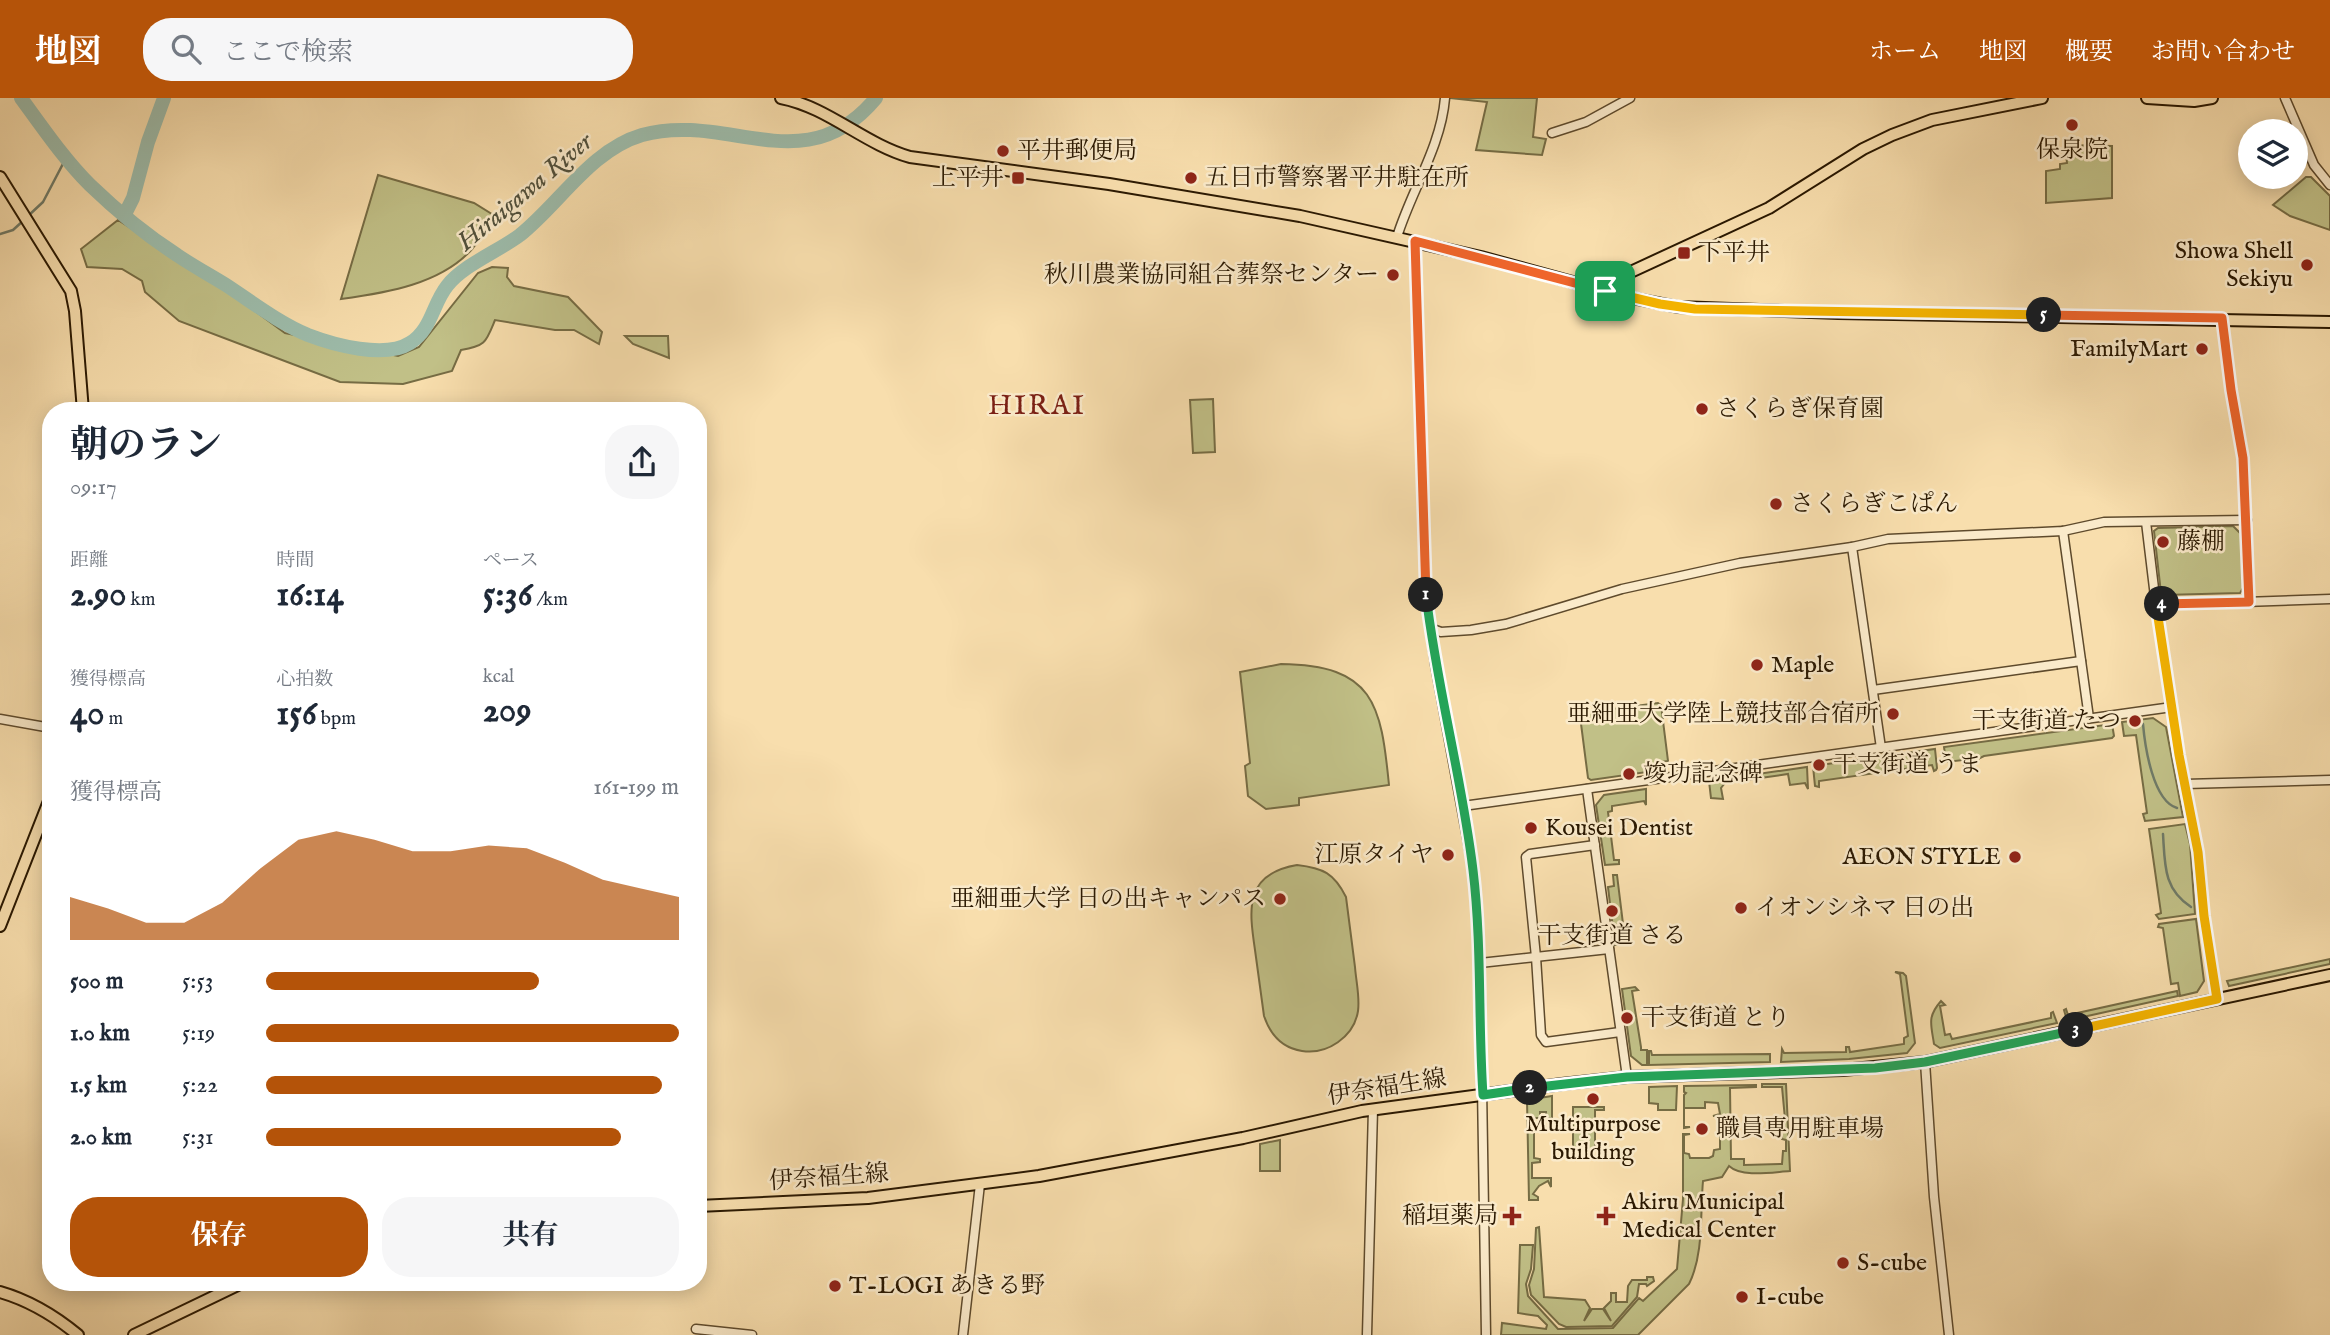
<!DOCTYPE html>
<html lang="ja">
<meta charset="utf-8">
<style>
:root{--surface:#fff;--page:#f6f6f7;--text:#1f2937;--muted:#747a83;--accent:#b45309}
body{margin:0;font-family:"IM FELL English","Noto Serif JP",serif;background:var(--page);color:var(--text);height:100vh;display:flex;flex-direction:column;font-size:26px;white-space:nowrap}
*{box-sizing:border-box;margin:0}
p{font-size:23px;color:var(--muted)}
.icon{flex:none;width:38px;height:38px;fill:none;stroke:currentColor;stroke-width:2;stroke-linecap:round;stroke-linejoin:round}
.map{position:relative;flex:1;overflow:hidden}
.drawer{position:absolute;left:42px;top:304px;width:665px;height:889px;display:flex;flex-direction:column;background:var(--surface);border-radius:28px;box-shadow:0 4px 18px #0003}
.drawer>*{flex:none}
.fabs{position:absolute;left:2238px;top:21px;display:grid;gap:14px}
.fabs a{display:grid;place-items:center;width:70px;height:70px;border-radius:50%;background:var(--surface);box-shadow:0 4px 18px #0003;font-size:35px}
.pin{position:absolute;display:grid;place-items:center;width:60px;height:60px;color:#fff;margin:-30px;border-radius:14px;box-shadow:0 4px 10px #0006}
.km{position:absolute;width:35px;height:35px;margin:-18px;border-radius:50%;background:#222;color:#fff;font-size:19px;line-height:35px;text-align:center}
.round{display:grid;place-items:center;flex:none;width:74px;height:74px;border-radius:28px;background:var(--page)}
.summary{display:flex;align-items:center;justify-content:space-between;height:119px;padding:0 28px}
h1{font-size:38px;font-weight:700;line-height:52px}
.stats{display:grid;grid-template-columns:repeat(3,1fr);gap:10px;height:119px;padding:7px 28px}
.stats div{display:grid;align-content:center}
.stats b{font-size:35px;font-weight:700}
.stats small{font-size:19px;font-weight:400}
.stats p{font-size:19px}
.chart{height:196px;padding:14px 28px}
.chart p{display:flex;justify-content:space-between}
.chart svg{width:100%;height:126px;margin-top:7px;fill:var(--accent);opacity:.7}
.cta{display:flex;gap:14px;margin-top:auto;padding:14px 28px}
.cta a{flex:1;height:80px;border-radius:28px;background:var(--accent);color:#fff;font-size:28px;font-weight:700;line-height:80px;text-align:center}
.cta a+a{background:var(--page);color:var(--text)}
ul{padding:0 28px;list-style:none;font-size:23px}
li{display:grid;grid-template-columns:112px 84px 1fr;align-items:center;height:52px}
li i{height:18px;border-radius:9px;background:var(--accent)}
header{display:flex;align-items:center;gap:42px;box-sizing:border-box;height:98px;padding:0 35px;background:var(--accent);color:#fff}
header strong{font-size:33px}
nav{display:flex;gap:38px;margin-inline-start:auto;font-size:24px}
.search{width:490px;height:63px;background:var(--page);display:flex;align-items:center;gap:18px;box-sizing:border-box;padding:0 24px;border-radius:28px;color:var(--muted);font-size:26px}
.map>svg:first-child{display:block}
.green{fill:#c1c087;stroke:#766c44;stroke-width:2}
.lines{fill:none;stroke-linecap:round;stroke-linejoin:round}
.stream{stroke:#6f7a67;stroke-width:2.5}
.river{stroke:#9dbcab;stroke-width:14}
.minor-casing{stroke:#5e4a2c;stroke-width:11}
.major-casing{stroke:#2a1801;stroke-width:14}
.minor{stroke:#faeaca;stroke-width:8}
.major{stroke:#f8dead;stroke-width:10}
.split-1-casing{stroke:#fff;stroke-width:14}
.split-2-casing{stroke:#fff;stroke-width:14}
.split-3-casing{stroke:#fff;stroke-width:14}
.split-4-casing{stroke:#fff;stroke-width:14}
.split-5-casing{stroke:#fff;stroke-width:14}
.split-6-casing{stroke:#fff;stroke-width:14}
.split-1{stroke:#f0652b;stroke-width:9}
.split-2{stroke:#22a559;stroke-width:9}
.split-3{stroke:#22a559;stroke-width:9}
.split-4{stroke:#f5b400;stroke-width:9}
.split-5{stroke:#f0652b;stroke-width:9}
.split-6{stroke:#f5b400;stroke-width:9}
.poi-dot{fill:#8f2418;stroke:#faeaca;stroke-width:2.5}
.labels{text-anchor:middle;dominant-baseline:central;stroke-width:5;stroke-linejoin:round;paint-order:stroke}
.poi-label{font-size:24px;fill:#2a1801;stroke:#faeaca;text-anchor:start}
.street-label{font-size:24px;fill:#2a1801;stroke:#faeaca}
.water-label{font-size:26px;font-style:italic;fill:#52513c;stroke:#faeaca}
.quarter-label{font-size:28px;letter-spacing:2px;fill:#7a1f14;stroke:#faeaca}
</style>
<header>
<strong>地図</strong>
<div class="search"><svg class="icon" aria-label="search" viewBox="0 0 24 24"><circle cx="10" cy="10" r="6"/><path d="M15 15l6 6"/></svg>ここで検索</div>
<nav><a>ホーム</a><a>地図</a><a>概要</a><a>お問い合わせ</a></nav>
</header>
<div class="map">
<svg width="2330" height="1237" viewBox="0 0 2330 1237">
<rect width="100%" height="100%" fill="#f8dead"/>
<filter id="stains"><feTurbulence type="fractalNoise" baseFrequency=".00286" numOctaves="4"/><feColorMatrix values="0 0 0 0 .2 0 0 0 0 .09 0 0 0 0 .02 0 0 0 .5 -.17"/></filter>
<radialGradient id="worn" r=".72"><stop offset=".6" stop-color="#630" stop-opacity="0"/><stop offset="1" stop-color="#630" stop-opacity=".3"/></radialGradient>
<g class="green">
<path d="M 1450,0 L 1537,0 L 1533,39 L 1546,41 L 1542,57 L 1476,52 L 1487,4 Z"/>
<path d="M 2065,47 L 2112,48 L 2112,100 L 2046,105 L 2046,73 L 2060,71 L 2060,66 L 2067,65 Z"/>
<path d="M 378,77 L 474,105 L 495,118 C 488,128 481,140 473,150 C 442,186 386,195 341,201 Z"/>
<path d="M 2306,79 L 2311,79 L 2330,98 L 2330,132 L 2290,118 L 2273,107 Z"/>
<path d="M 118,122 L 218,186 L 285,235 L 398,258 L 419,249 L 478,175 L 492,169 L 508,170 L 507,179 L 514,188 L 568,199 L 602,234 L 599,246 L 574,232 L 555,232 L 495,222 C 486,244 486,248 461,252 L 452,273 L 403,286 L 340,284 L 179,223 L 145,194 L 142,183 L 122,171 L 87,169 L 81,151 Z"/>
<path d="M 625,238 L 668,238 L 669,260 L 633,246 Z"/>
<path d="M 1213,301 L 1215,354 L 1193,355 L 1190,302 Z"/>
<path d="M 2233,428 L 2241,436 L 2243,490 L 2240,495 L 2163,497 L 2161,495 L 2154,433 L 2158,430 Z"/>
<path d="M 1281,566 C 1374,567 1381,606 1389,687 L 1299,700 L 1299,707 L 1266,711 L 1248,698 L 1245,668 L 1250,665 L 1240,574 Z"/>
<path d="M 1658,605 L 1661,607 L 1668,663 L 1660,664 L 1661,672 L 1591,682 L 1588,680 L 1580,618 L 1582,615 Z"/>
<path d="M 2153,620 L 2166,629 L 2183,719 L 2145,723 L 2143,716 L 2147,715 L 2136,637 L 2124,638 L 2122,624 Z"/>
<path d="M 2112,626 L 2114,638 L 2112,640 L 1984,658 L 1964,668 L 1963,662 L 1946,664 L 1944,649 Z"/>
<path d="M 1935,651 L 1937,670 L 1936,672 L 1934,673 L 1932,667 L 1819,683 L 1819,689 L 1815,688 L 1813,668 Z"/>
<path d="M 1807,669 L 1808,691 L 1805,685 L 1790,687 L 1788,676 L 1725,685 L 1721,690 L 1723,701 L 1711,700 L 1709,683 Z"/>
<path d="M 1646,691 L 1646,707 L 1644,703 L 1612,708 L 1612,713 L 1608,714 L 1614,762 L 1619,762 L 1619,766 L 1605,767 L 1596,707 L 1604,697 Z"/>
<path d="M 2185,726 L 2190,746 L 2195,816 L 2159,821 L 2156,817 L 2161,815 L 2149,731 Z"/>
<path d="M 1297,767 C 1323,770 1334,775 1346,799 C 1349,822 1352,846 1355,869 C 1356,883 1360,899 1358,913 C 1354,939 1327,957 1302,953 C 1282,950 1270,936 1264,918 C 1261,896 1258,874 1255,852 C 1249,811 1244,776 1297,767 Z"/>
<path d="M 1613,777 L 1617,777 L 1624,834 L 1618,835 L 1620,846 L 1615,847 L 1608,789 L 1614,788 Z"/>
<path d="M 2196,821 L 2204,883 L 2197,894 L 2180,898 L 2178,885 L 2171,886 L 2163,830 L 2158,829 L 2159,826 Z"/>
<path d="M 2330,861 L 2330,866 L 2229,888 L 2227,883 Z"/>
<path d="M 1895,874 L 1903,875 L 1906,878 L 1915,945 L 1907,955 L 1849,961 L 1781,964 L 1782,951 L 1784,955 L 1846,954 L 1846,949 L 1849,949 L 1850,954 L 1904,946 L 1904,940 L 1908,938 L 1900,876 Z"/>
<path d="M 1635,889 L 1638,892 L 1632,893 L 1641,949 L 1641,952 L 1647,952 L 1647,967 L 1642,967 L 1631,958 L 1622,891 Z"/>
<path d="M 2177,893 L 2178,898 L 2083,919 L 2081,915 L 2066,919 L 2064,912 L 2066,911 L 2068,917 Z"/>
<path d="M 1941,903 L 1945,907 L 1940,908 L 1945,937 L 1950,936 L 1952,941 L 2051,920 L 2051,915 L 2053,914 L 2057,925 L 1940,950 L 1934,946 C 1931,926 1927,919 1941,903 Z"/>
<path d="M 1649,953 L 1651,953 L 1652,957 L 1770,956 L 1770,964 L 1649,967 Z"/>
<path d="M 1762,986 L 1786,986 L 1790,1073 C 1773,1074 1742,1080 1729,1068 L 1722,1079 L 1703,1083 C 1700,1116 1704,1156 1689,1186 L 1638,1237 L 1501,1237 L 1502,1225 L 1546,1231 L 1547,1227 L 1538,1218 L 1518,1215 L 1520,1147 L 1533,1147 L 1531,1171 L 1526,1186 L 1528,1198 L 1558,1231 L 1613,1230 L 1639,1200 L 1643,1203 L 1677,1171 L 1683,1101 L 1683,1036 L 1690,1036 L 1684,1037 L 1684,1055 L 1689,1056 L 1690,1060 L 1709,1060 L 1713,1058 L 1714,1052 L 1720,1051 L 1720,1018 L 1713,1018 L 1720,1016 L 1718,1005 L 1705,1004 L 1705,1010 L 1684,1010 L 1684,1029 L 1690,1029 L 1684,1030 L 1684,997 L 1686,995 L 1684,994 L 1684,988 L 1756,987 L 1756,989 L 1730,990 L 1731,1061 L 1744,1061 L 1744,1067 L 1782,1066 L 1783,1053 L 1786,1053 L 1786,1042 L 1782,1041 L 1782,1022 L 1785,1021 L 1782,989 L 1762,989 Z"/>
<path d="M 1677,988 L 1676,1012 L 1658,1012 L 1658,1006 L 1649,1005 L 1649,989 Z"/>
<path d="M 1552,998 L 1552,1020 L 1546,1020 L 1546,1014 L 1540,1014 L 1540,1020 L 1534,1020 L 1534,1060 L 1540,1061 L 1540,1064 L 1532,1065 L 1532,1080 L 1551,1080 L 1551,1089 L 1548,1083 L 1539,1088 L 1533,1096 L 1538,1099 L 1538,1102 L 1529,1102 L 1527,1002 Z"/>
<path d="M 1573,1009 L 1604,1009 L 1604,1012 L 1595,1012 L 1595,1049 L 1601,1050 L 1601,1052 L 1573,1052 Z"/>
<path d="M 1280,1042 L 1280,1073 L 1260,1073 L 1260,1046 Z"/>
<path d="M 1539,1129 L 1544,1199 L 1585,1202 L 1590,1210 L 1584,1223 L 1592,1211 L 1603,1211 L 1611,1223 L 1604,1210 L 1611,1203 L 1611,1195 L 1616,1195 L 1616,1204 L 1627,1204 L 1628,1188 L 1632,1182 L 1647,1182 L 1647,1179 L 1653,1179 L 1654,1183 L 1647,1188 L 1646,1186 L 1639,1186 L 1637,1199 L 1612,1228 L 1566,1229 L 1559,1226 L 1531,1197 L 1529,1187 L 1534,1171 L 1536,1130 Z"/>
</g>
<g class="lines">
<g class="stream">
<path d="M 28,118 L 43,104 L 66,60"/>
<path d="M 0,136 L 13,132 L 24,122"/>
<path d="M 2143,626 C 2145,649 2153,703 2177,710"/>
<path d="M 2163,736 C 2165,766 2163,791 2191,809"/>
</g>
<g class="river">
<path d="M 21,0 C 43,30 64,61 90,87 C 116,112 146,137 177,157 C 193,168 210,177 226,187 C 252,204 279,225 308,237 C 334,247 385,261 410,245 C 432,231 432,207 447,188 C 463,167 499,153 520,137 C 560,105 591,52 642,37 C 728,13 805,86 876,0"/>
<path d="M 125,116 L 133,100 L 148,44 L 164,0"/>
</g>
<defs>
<g id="minor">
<path d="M 2285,0 L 2314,67 L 2330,87"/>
<path d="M 1552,35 L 1586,24 L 1630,0"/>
<path d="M 1397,139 C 1411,93 1441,49 1445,0"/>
<path d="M 1415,143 L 1426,497 L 1435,566 L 1473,772 L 1480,865 L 1486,1237"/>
<path d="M 2222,220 L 2231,292 L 2243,360 L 2249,504"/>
<path d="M 2146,424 L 2156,507 L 2174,627 L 2198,754 L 2204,818 L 2217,901"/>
<path d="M 2063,433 L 2089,620"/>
<path d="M 1852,449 L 1881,650"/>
<path d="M 2156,507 L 2330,501"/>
<path d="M 1430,530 L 1441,534 L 1471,532 L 1506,526 L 1622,491 L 1740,465 L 1852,449 L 1888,441 L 2063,433 L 2104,424 L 2247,422"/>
<path d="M 1873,592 L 2081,563"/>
<path d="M 0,621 L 51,630"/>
<path d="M 2185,686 L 2330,682"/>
<path d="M 1587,691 L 1627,979"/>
<path d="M 1463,708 L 2172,609"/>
<path d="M 1595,747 L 1530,756 L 1526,759 L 1536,859 L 1541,937 L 1546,944 L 1620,934"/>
<path d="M 1480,865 L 1609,851"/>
<path d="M 1925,964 L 1934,1099 L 1949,1237"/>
<path d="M 696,1231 L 752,1237"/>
<path d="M 963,1237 L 980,1086"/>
<path d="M 1367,1237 L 1373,1011"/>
</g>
<g id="major">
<path d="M 781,0 C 828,9 864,46 910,59 L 1109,86 L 1300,118 L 1481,159 L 1627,199 L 1678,209 L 1838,215 L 2330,224"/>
<path d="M 2147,0 L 2194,3 L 2212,0"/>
<path d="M 0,79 L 71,193 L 75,213 L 83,313"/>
<path d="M 1605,193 L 1622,178 L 1769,110 L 1863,51 L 1892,37 L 1932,22 L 2042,0"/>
<path d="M 0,828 L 51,698"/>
<path d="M 698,1108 L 868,1100 L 1039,1078 L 1243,1040 L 1362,1013 L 1562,986 L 1627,979 L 1843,972 L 1925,964 L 2330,877"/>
<path d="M 0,1194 C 28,1202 55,1218 78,1237"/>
<path d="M 134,1237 L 242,1185"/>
</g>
</defs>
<use href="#minor" class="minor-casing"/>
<use href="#major" class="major-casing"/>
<use href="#minor" class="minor"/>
<use href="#major" class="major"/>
</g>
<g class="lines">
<defs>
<path id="split-1" d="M 1426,497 L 1415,143 L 1605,193"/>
<path id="split-2" d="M 1426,497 C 1437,590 1462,680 1473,772 C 1482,847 1478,922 1483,997 L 1530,990"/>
<path id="split-3" d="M 1530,990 L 1627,979 L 1875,970 L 1925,964 L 2076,932"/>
<path id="split-4" d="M 2076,932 L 2217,901 L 2204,818 L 2198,754 L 2179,657 L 2156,506 L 2162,506"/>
<path id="split-5" d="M 2044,217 L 2222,220 L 2231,292 L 2243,360 L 2249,504 L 2162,506"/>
<path id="split-6" d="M 1605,193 L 1660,206 L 1695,211 L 2044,217"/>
</defs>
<use href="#split-1" class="split-1-casing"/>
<use href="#split-2" class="split-2-casing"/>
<use href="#split-3" class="split-3-casing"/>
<use href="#split-4" class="split-4-casing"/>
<use href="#split-5" class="split-5-casing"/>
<use href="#split-6" class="split-6-casing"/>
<use href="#split-1" class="split-1"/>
<use href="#split-2" class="split-2"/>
<use href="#split-3" class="split-3"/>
<use href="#split-4" class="split-4"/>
<use href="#split-5" class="split-5"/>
<use href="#split-6" class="split-6"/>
</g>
<g class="poi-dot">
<circle cx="2072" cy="27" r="7"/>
<circle cx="1003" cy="53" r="7"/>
<rect x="1011" y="73" width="14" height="14" rx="3.5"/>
<circle cx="1191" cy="80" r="7"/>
<rect x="1677" y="148" width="14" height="14" rx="3.5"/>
<circle cx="2307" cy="167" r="7"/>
<circle cx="1393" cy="177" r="7"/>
<circle cx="2202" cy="251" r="7"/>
<circle cx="1702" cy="311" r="7"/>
<circle cx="1776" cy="406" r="7"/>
<circle cx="2163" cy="444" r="7"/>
<circle cx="1757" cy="567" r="7"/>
<circle cx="1893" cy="616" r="7"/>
<circle cx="2135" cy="623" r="7"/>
<circle cx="1819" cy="667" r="7"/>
<circle cx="1629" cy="676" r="7"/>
<circle cx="1531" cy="730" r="7"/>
<circle cx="1448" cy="757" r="7"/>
<circle cx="2015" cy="759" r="7"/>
<circle cx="1280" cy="801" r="7"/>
<circle cx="1741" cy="810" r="7"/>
<circle cx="1612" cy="813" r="7"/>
<circle cx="1627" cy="920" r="7"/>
<circle cx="1593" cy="1001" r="7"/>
<circle cx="1702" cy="1031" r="7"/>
<path d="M1508.5 1107.5h7v7h7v7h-7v7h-7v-7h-7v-7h7z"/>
<path d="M1602.5 1107.5h7v7h7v7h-7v7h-7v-7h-7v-7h7z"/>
<circle cx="1843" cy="1165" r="7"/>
<circle cx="835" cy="1188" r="7"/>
<circle cx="1742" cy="1199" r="7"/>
</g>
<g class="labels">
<g class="poi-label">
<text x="2072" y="52" text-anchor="middle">保泉院</text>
<text x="1017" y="53">平井郵便局</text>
<text x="1004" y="80" text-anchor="end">上平井</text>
<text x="1205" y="80">五日市警察署平井駐在所</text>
<text x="2293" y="153" text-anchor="end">Showa Shell<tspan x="2293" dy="28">Sekiyu</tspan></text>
<text x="1698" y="155">下平井</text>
<text x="1379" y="177" text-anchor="end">秋川農業協同組合葬祭センター</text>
<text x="2188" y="251" text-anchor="end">FamilyMart</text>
<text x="1716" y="311">さくらぎ保育園</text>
<text x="1790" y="406">さくらぎこぱん</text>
<text x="2177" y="444">藤棚</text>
<text x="1771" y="567">Maple</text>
<text x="1879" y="616" text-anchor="end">亜細亜大学陸上競技部合宿所</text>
<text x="2121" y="623" text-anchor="end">干支街道 たつ</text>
<text x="1833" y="667">干支街道 うま</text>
<text x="1643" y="676">竣功記念碑</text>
<text x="1545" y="730">Kousei Dentist</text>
<text x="1434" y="757" text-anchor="end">江原タイヤ</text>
<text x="2001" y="759" text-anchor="end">AEON STYLE</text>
<text x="1266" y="801" text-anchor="end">亜細亜大学 日の出キャンパス</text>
<text x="1755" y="810">イオンシネマ 日の出</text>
<text x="1612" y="838" text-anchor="middle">干支街道 さる</text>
<text x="1641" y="920">干支街道 とり</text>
<text x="1593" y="1026" text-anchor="middle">Multipurpose<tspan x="1593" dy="28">building</tspan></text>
<text x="1716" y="1031">職員専用駐車場</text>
<text x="1622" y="1104">Akiru Municipal<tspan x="1622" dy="28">Medical Center</tspan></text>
<text x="1498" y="1118" text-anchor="end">稲垣薬局</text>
<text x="1857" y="1165">S-cube</text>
<text x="849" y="1188">T-LOGI あきる野</text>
<text x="1756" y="1199">I-cube</text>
</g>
<g class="street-label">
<text transform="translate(1387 990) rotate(-9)">伊奈福生線</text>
<text transform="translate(829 1080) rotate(-4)">伊奈福生線</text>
</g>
<g class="water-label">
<text transform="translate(525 94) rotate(-40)">Hiraigawa River</text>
</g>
<g class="quarter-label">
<text x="1037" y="308">HIRAI</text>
</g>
</g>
<rect width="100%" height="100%" filter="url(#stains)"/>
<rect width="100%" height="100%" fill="url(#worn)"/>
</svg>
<div class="fabs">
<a><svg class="icon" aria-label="layers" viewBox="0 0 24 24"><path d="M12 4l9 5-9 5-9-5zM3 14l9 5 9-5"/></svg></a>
</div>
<div class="pin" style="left:1605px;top:193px;background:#1e9e55"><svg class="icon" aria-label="arrive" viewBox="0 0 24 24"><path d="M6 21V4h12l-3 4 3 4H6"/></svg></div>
<b class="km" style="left:1426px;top:497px">1</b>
<b class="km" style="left:1530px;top:990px">2</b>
<b class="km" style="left:2076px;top:932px">3</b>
<b class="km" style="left:2162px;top:506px">4</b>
<b class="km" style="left:2044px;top:217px">5</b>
<section class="drawer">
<div class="summary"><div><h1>朝のラン</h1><p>09:17</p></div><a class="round"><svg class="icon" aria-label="share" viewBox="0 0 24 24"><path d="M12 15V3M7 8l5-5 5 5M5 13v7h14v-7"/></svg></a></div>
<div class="stats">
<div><p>距離</p><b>2.90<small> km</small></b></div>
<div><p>時間</p><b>16:14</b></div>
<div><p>ペース</p><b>5:36<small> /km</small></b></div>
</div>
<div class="stats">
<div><p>獲得標高</p><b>40<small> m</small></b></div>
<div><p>心拍数</p><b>156<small> bpm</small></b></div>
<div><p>kcal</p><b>209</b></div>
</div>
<div class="chart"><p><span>獲得標高</span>161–199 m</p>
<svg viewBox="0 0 160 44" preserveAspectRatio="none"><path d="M0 44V29L10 33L20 38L30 38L40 31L50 19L60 9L70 6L80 9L90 13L100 13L110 11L120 12L130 17L140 23L150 26L160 29V44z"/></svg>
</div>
<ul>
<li><b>500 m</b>5:53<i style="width:66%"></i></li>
<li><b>1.0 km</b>5:19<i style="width:100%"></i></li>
<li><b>1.5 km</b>5:22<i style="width:96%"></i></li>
<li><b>2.0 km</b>5:31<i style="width:86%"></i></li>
</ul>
<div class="cta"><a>保存</a><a>共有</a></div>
</section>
</div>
